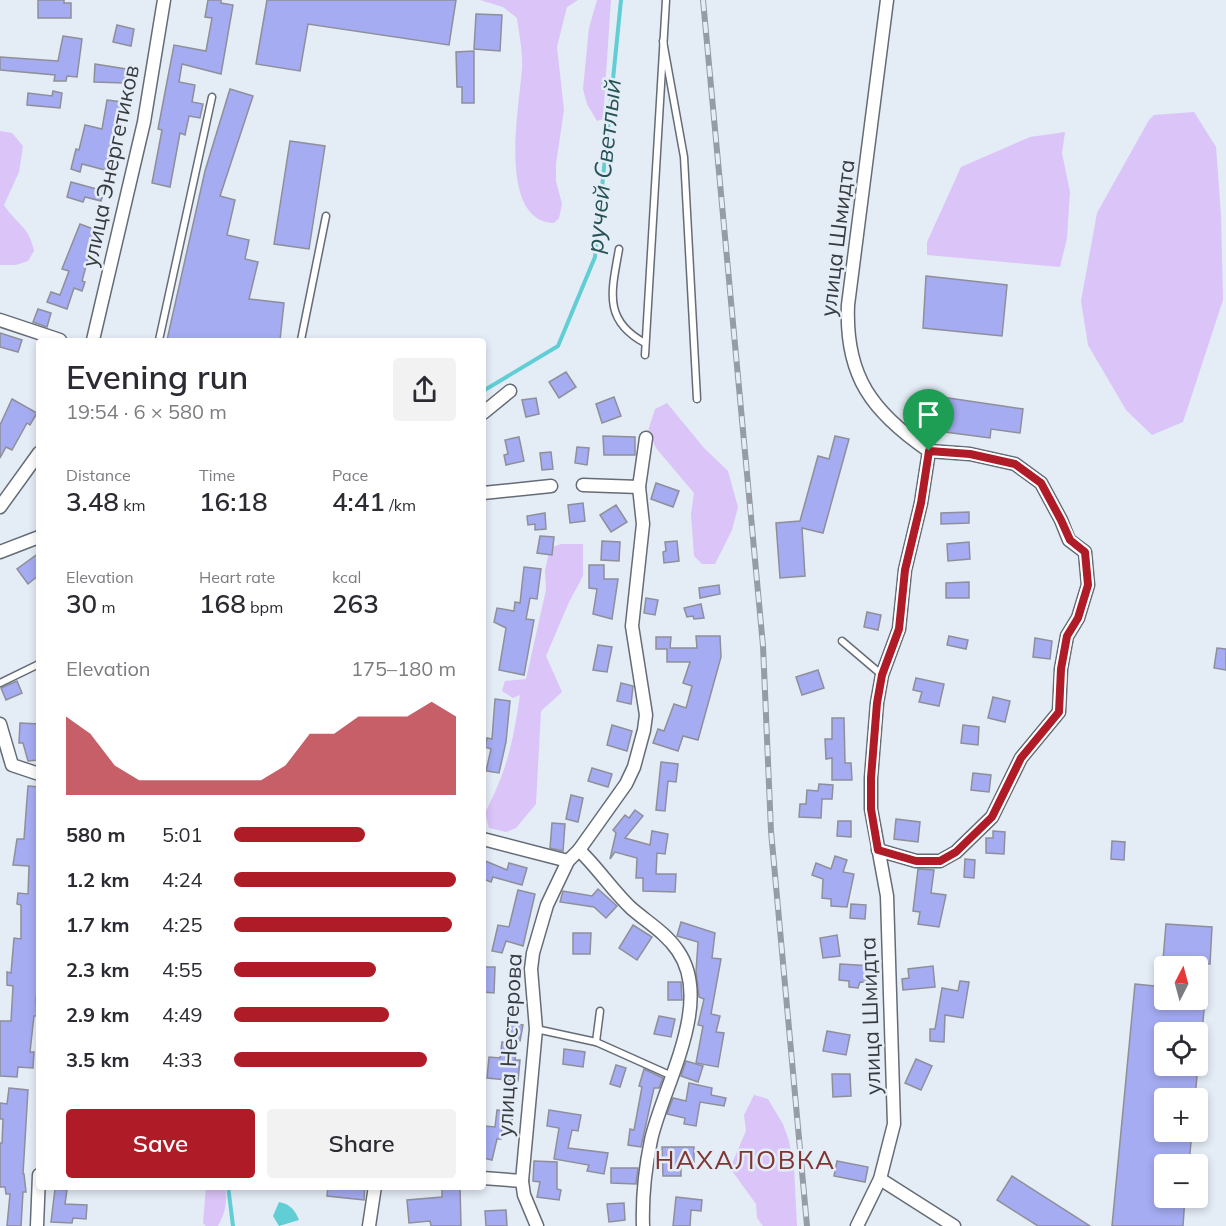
<!DOCTYPE html>
<meta charset="utf-8">
<style>
:root{--surface:#fff;--page:#f2f2f3;--text:#2b2b33;--muted:#7c7c81;--accent:#af1c27}
body{margin:0;font-family:Mulish,sans-serif;background:var(--page);color:var(--text);height:100vh;display:flex;flex-direction:column;font-size:22px;white-space:nowrap}
*{box-sizing:border-box;margin:0}
p{font-size:20px;color:var(--muted)}
.icon{flex:none;width:33px;height:33px;fill:none;stroke:currentColor;stroke-width:2;stroke-linecap:round;stroke-linejoin:round}
.map{position:relative;flex:1;overflow:hidden}
.details{position:absolute;left:36px;top:338px;width:450px;height:852px;display:flex;flex-direction:column;background:var(--surface);border-radius:6px;box-shadow:0 3px 9px #0003}
.details>*{flex:none}
.needle{width:39px;rotate:6deg}
.buttons{position:absolute;left:1154px;top:956px;display:grid;gap:12px}
.buttons a{display:grid;place-items:center;width:54px;height:54px;border-radius:6px;background:var(--surface);box-shadow:0 3px 9px #0003;font-size:30px}
.pin{position:absolute;display:grid;place-items:center;width:51px;height:51px;color:#fff;margin:-62px -26px;border-radius:50% 50% 50% 0;rotate:-45deg;box-shadow:0 0 6px #0007}
.pin .icon{rotate:45deg}
.round{display:grid;place-items:center;flex:none;width:63px;height:63px;border-radius:6px;background:var(--page)}
.headline{display:flex;align-items:center;justify-content:space-between;height:102px;padding:0 30px}
h1{font-size:33px;font-weight:600;line-height:45px}
.metrics{display:grid;grid-template-columns:repeat(3,1fr);gap:9px;height:102px;padding:6px 30px}
.metrics div{display:grid;align-content:center}
.metrics b{font-size:26px;font-weight:600}
.metrics small{font-size:16px;font-weight:400}
.metrics p{font-size:16px}
.chart{height:168px;padding:12px 30px}
.chart p{display:flex;justify-content:space-between}
.chart svg{width:100%;height:108px;margin-top:6px;fill:var(--accent);opacity:.7}
.action{display:flex;gap:12px;margin-top:auto;padding:12px 30px}
.action a{flex:1;height:69px;border-radius:6px;background:var(--accent);color:#fff;font-size:24px;font-weight:600;line-height:69px;text-align:center}
.action a+a{background:var(--page);color:var(--text)}
ul{padding:0 30px;list-style:none;font-size:20px}
li{display:grid;grid-template-columns:96px 72px 1fr;align-items:center;height:45px}
li i{height:15px;border-radius:8px;background:var(--accent)}
.map>svg:first-child{display:block}
.green{fill:#dbc4f8}
.water{fill:#60ced4}
.lines{fill:none;stroke-linecap:round;stroke-linejoin:round}
.stream{stroke:#60ced4;stroke-width:4}
.building{fill:#a5acf2;stroke:#8e8f9a;stroke-width:1.5}
.lane-casing{stroke:#656c75;stroke-width:9}
.street-casing{stroke:#656c75;stroke-width:15}
.lane{stroke:#fff;stroke-width:6}
.street{stroke:#fff;stroke-width:12}
.rail-casing{stroke:#969ca3;stroke-width:6}
.rail{stroke:#e4ecf6;stroke-width:4;stroke-dasharray:11;stroke-linecap:butt}
.route-casing{stroke:#fff;stroke-width:12}
.route{stroke:#af1c27;stroke-width:8}
.labels{text-anchor:middle;dominant-baseline:central;stroke-width:5;stroke-linejoin:round;paint-order:stroke}
.street-label{font-size:22px;fill:#373a3e;stroke:#e4ecf6}
.water-label{font-size:24px;font-style:italic;fill:#235356;stroke:#e4ecf6}
.quarter-label{font-size:26px;letter-spacing:1.5px;fill:#7e3634;stroke:#e4ecf6}
</style>
<div class="map">
<svg width="1226" height="1226" viewBox="0 0 1226 1226">
<rect width="100%" height="100%" fill="#e4ecf6"/>
<g class="green">
<path d="M 480,0 L 578,0 L 567,7 L 557,47 L 564,110 L 556,164 L 556,181 L 562,204 L 559,218 L 554,223 C 496,221 520,104 522,68 C 523,52 519,34 517,18 L 503,7 Z"/>
<path d="M 597,0 L 611,0 L 603,119 L 597,121 L 587,104 L 583,89 L 589,28 Z"/>
<path d="M 1194,112 L 1216,147 L 1221,215 L 1223,300 L 1183,422 L 1152,435 L 1126,410 L 1088,345 L 1081,301 L 1097,213 L 1149,120 L 1154,115 Z"/>
<path d="M 0,131 L 12,133 L 23,146 L 19,172 L 4,205 C 17,225 29,226 34,251 L 28,261 L 16,265 L 0,265 Z"/>
<path d="M 1065,132 L 1062,153 L 1070,192 L 1067,238 L 1060,267 L 927,255 L 927,242 L 961,167 L 1030,137 Z"/>
<path d="M 667,403 L 704,448 L 728,471 L 738,507 L 732,530 L 715,564 L 702,564 L 694,556 L 691,514 L 694,493 L 656,448 L 648,431 L 655,409 Z"/>
<path d="M 561,544 L 583,544 L 583,576 L 569,602 L 546,656 L 562,692 L 541,711 L 536,804 L 516,828 L 506,832 L 489,828 L 485,813 C 507,770 513,743 520,695 L 513,698 L 502,691 L 505,681 L 526,679 L 546,590 L 545,571 L 550,548 Z"/>
<path d="M 754,1095 L 768,1099 L 783,1124 L 789,1141 L 794,1168 L 797,1226 L 763,1226 L 757,1218 L 756,1204 L 730,1168 L 746,1131 L 744,1115 Z"/>
<path d="M 206,1187 L 225,1187 C 228,1201 225,1213 218,1226 L 206,1226 L 203,1223 Z"/>
</g>
<path class="water" d="M 279,1202 C 290,1204 295,1210 299,1220 L 279,1226 L 273,1216 Z"/>
<g class="lines">
<g class="stream">
<path d="M 483,391 L 558,346 L 595,257 L 621,0"/>
<path d="M 228,1186 L 233,1226"/>
</g>
</g>
<g class="building">
<path d="M 38,0 L 64,0 L 64,3 L 71,3 L 71,18 L 38,18 Z"/>
<path d="M 208,0 L 221,0 L 221,3 L 233,5 L 221,74 L 182,64 L 179,82 L 195,85 L 192,102 L 203,104 L 200,118 L 189,116 L 185,135 L 180,133 L 170,187 L 152,183 L 162,130 L 158,129 L 174,45 L 206,51 L 212,18 L 205,17 Z"/>
<path d="M 267,0 L 456,0 L 449,45 L 308,24 L 300,71 L 256,64 Z"/>
<path d="M 476,14 L 502,15 L 500,51 L 474,49 Z"/>
<path d="M 117,25 L 134,29 L 131,46 L 113,42 Z"/>
<path d="M 63,36 L 82,39 L 77,77 L 67,76 L 66,81 L 54,81 L 55,75 L 0,70 L 0,57 L 58,61 Z"/>
<path d="M 474,51 L 474,103 L 462,103 L 462,87 L 457,87 L 456,52 Z"/>
<path d="M 95,64 L 126,69 L 125,83 L 94,82 Z"/>
<path d="M 230,89 L 253,96 L 220,196 L 235,200 L 227,235 L 249,240 L 245,259 L 258,262 L 249,299 L 284,303 L 280,340 L 167,340 L 205,171 Z"/>
<path d="M 53,91 L 62,93 L 60,108 L 27,105 L 28,93 L 52,96 Z"/>
<path d="M 107,100 L 122,102 L 105,170 L 82,164 L 80,172 L 71,169 L 76,149 L 79,150 L 85,125 L 102,129 Z"/>
<path d="M 290,141 L 325,146 L 309,249 L 274,244 Z"/>
<path d="M 71,182 L 104,191 L 101,201 L 85,197 L 83,202 L 67,197 Z"/>
<path d="M 80,224 L 96,230 L 82,281 L 85,282 L 82,291 L 74,288 L 67,309 L 47,302 L 51,292 L 60,295 L 69,271 L 62,269 Z"/>
<path d="M 926,276 L 1007,285 L 1002,336 L 923,328 Z"/>
<path d="M 38,309 L 51,313 L 47,327 L 33,322 Z"/>
<path d="M 0,333 L 22,340 L 18,352 L 0,347 Z"/>
<path d="M 566,372 L 576,387 L 559,398 L 549,382 Z"/>
<path d="M 935,396 L 1023,409 L 1020,433 L 991,429 L 990,438 L 930,430 Z"/>
<path d="M 614,397 L 621,416 L 602,423 L 596,404 Z"/>
<path d="M 536,398 L 539,414 L 526,417 L 522,400 Z"/>
<path d="M 12,399 L 37,413 L 30,425 L 27,423 L 12,450 L 6,447 L 0,458 L 0,425 Z"/>
<path d="M 603,436 L 635,437 L 635,455 L 604,455 Z"/>
<path d="M 835,436 L 849,439 L 823,533 L 802,528 L 805,576 L 780,578 L 776,523 L 800,521 L 818,456 L 829,459 Z"/>
<path d="M 519,437 L 524,461 L 506,465 L 504,455 L 508,454 L 505,440 Z"/>
<path d="M 577,447 L 589,448 L 587,465 L 575,463 Z"/>
<path d="M 551,452 L 553,469 L 542,470 L 540,453 Z"/>
<path d="M 656,483 L 679,491 L 673,507 L 651,499 Z"/>
<path d="M 583,503 L 585,521 L 570,523 L 568,505 Z"/>
<path d="M 616,505 L 627,522 L 611,532 L 600,515 Z"/>
<path d="M 969,512 L 969,523 L 941,524 L 941,513 Z"/>
<path d="M 545,513 L 546,529 L 535,530 L 535,524 L 528,525 L 527,516 Z"/>
<path d="M 540,536 L 554,537 L 552,555 L 537,553 Z"/>
<path d="M 602,541 L 620,542 L 619,561 L 601,560 Z"/>
<path d="M 677,541 L 679,561 L 664,563 L 663,552 L 666,551 L 665,542 Z"/>
<path d="M 969,542 L 970,559 L 948,561 L 947,544 Z"/>
<path d="M 39,553 L 39,575 L 28,584 L 17,569 Z"/>
<path d="M 589,565 L 604,565 L 604,579 L 618,579 L 612,619 L 593,614 L 597,589 L 589,588 Z"/>
<path d="M 524,567 L 541,569 L 537,599 L 530,598 L 526,619 L 534,620 L 524,675 L 499,670 L 506,628 L 494,622 L 497,608 L 514,611 L 515,602 L 520,603 Z"/>
<path d="M 969,582 L 969,598 L 946,598 L 946,583 Z"/>
<path d="M 719,585 L 720,594 L 700,598 L 699,588 Z"/>
<path d="M 646,598 L 658,600 L 655,615 L 644,613 Z"/>
<path d="M 701,604 L 704,618 L 694,619 L 693,616 L 687,617 L 684,608 Z"/>
<path d="M 867,612 L 881,615 L 878,630 L 864,627 Z"/>
<path d="M 696,636 L 720,636 L 721,657 L 698,740 L 683,736 L 678,751 L 653,743 L 658,729 L 664,731 L 674,704 L 686,708 L 692,686 L 683,683 L 690,662 L 667,662 L 667,649 L 656,649 L 656,637 L 671,637 L 670,648 L 697,648 Z"/>
<path d="M 949,636 L 968,640 L 966,649 L 947,645 Z"/>
<path d="M 1035,638 L 1052,641 L 1050,659 L 1033,657 Z"/>
<path d="M 598,645 L 612,647 L 607,672 L 593,670 Z"/>
<path d="M 1217,648 L 1226,649 L 1226,670 L 1214,668 Z"/>
<path d="M 818,670 L 824,688 L 802,695 L 796,677 Z"/>
<path d="M 916,678 L 944,684 L 939,706 L 919,702 L 922,692 L 913,690 Z"/>
<path d="M 17,681 L 22,693 L 6,700 L 1,688 Z"/>
<path d="M 621,683 L 633,686 L 631,704 L 617,701 Z"/>
<path d="M 993,697 L 1010,701 L 1005,722 L 988,718 Z"/>
<path d="M 495,699 L 510,701 L 506,742 L 499,773 L 486,771 L 491,749 L 485,747 L 487,738 L 492,739 Z"/>
<path d="M 832,718 L 844,718 L 845,763 L 851,763 L 852,780 L 832,780 L 832,758 L 826,759 L 825,739 L 832,739 Z"/>
<path d="M 20,723 L 39,724 L 39,760 L 28,761 L 23,743 L 19,743 Z"/>
<path d="M 612,725 L 632,731 L 627,751 L 607,745 Z"/>
<path d="M 963,725 L 979,727 L 978,745 L 961,743 Z"/>
<path d="M 661,762 L 678,764 L 676,782 L 668,781 L 665,811 L 656,810 Z"/>
<path d="M 592,768 L 612,774 L 608,787 L 588,781 Z"/>
<path d="M 973,773 L 991,775 L 989,792 L 971,790 Z"/>
<path d="M 819,784 L 833,785 L 832,799 L 822,799 L 821,818 L 799,817 L 800,804 L 806,804 L 807,790 L 818,791 Z"/>
<path d="M 28,786 L 39,787 L 39,972 L 36,1000 L 37,1016 L 34,1016 L 30,1052 L 34,1052 L 33,1068 L 18,1067 L 17,1077 L 0,1076 L 0,1021 L 11,1021 L 13,986 L 7,985 L 7,972 L 11,973 L 14,938 L 21,939 L 21,905 L 17,904 L 18,893 L 28,894 L 29,866 L 13,865 L 17,839 L 24,839 Z"/>
<path d="M 571,795 L 583,798 L 578,822 L 566,819 Z"/>
<path d="M 635,810 L 643,816 L 625,838 L 650,845 L 652,831 L 668,834 L 665,854 L 657,853 L 656,874 L 676,874 L 675,892 L 643,891 L 643,878 L 636,878 L 637,858 L 615,852 L 610,859 L 616,833 L 613,830 L 625,815 L 629,818 Z"/>
<path d="M 896,819 L 920,822 L 918,842 L 894,839 Z"/>
<path d="M 838,821 L 851,821 L 851,837 L 837,836 Z"/>
<path d="M 552,823 L 565,824 L 563,851 L 550,848 Z"/>
<path d="M 993,831 L 1005,832 L 1004,854 L 986,853 L 986,838 L 993,838 Z"/>
<path d="M 1112,841 L 1125,842 L 1124,860 L 1111,859 Z"/>
<path d="M 835,856 L 847,860 L 843,872 L 854,874 L 847,907 L 831,906 L 831,899 L 822,898 L 823,879 L 812,875 L 816,863 L 831,869 Z"/>
<path d="M 965,859 L 975,860 L 974,878 L 964,877 Z"/>
<path d="M 483,860 L 507,870 L 509,863 L 527,868 L 522,885 L 493,877 L 491,882 L 483,879 Z"/>
<path d="M 918,869 L 934,870 L 931,893 L 946,895 L 939,927 L 918,924 L 920,912 L 913,911 Z"/>
<path d="M 598,889 L 617,906 L 606,918 L 594,907 L 560,902 L 563,891 L 592,896 Z"/>
<path d="M 518,890 L 535,894 L 523,946 L 506,941 L 502,953 L 492,951 L 498,925 L 509,927 Z"/>
<path d="M 851,904 L 866,905 L 865,919 L 850,918 Z"/>
<path d="M 681,922 L 715,933 L 712,958 L 721,959 L 711,1014 L 720,1016 L 716,1032 L 724,1033 L 718,1067 L 696,1063 L 703,1026 L 698,1025 L 704,999 L 699,997 L 696,972 L 698,942 L 677,936 Z"/>
<path d="M 1166,924 L 1212,927 L 1210,964 L 1163,960 Z"/>
<path d="M 633,925 L 652,937 L 637,960 L 619,948 Z"/>
<path d="M 573,933 L 591,933 L 590,954 L 573,954 Z"/>
<path d="M 837,935 L 840,956 L 823,958 L 820,938 Z"/>
<path d="M 840,964 L 874,966 L 873,983 L 860,982 L 858,988 L 849,987 L 849,981 L 839,980 Z"/>
<path d="M 933,966 L 935,987 L 903,990 L 902,979 L 909,978 L 908,969 Z"/>
<path d="M 483,967 L 495,967 L 494,993 L 483,992 Z"/>
<path d="M 960,981 L 969,982 L 963,1018 L 945,1015 L 944,1042 L 930,1041 L 930,1029 L 935,1029 L 942,988 L 958,991 Z"/>
<path d="M 668,982 L 681,982 L 682,1000 L 668,1000 Z"/>
<path d="M 1135,984 L 1164,987 L 1164,999 L 1205,999 L 1202,1032 L 1164,1032 L 1164,1065 L 1198,1065 L 1195,1098 L 1164,1098 L 1164,1131 L 1192,1131 L 1189,1164 L 1164,1164 L 1164,1197 L 1185,1197 L 1183,1226 L 1112,1226 Z"/>
<path d="M 659,1016 L 675,1019 L 671,1037 L 654,1034 Z"/>
<path d="M 509,1023 L 523,1025 L 520,1041 L 517,1041 L 515,1060 L 520,1060 L 518,1081 L 487,1078 L 489,1057 L 500,1058 L 502,1042 L 506,1043 Z"/>
<path d="M 827,1031 L 850,1035 L 846,1055 L 823,1051 Z"/>
<path d="M 564,1049 L 585,1052 L 583,1067 L 563,1064 Z"/>
<path d="M 916,1059 L 932,1066 L 921,1090 L 905,1083 Z"/>
<path d="M 686,1061 L 703,1066 L 698,1082 L 681,1076 Z"/>
<path d="M 616,1065 L 626,1068 L 620,1087 L 610,1084 Z"/>
<path d="M 644,1069 L 663,1078 L 659,1088 L 654,1088 L 641,1147 L 628,1145 L 630,1129 L 634,1130 L 642,1087 L 639,1086 Z"/>
<path d="M 832,1074 L 850,1074 L 851,1096 L 833,1097 Z"/>
<path d="M 689,1083 L 712,1088 L 711,1095 L 726,1098 L 724,1106 L 700,1102 L 696,1126 L 684,1124 L 685,1118 L 667,1114 L 673,1098 L 686,1101 Z"/>
<path d="M 9,1088 L 28,1090 L 23,1174 L 24,1174 L 26,1192 L 23,1192 L 21,1226 L 7,1226 L 10,1194 L 6,1194 L 5,1187 L 0,1187 L 0,1143 L 2,1143 L 3,1119 L 0,1119 L 0,1103 L 7,1104 Z"/>
<path d="M 497,1110 L 513,1112 L 511,1129 L 502,1128 L 501,1139 L 497,1139 L 492,1160 L 483,1158 L 483,1139 L 485,1126 L 495,1127 Z"/>
<path d="M 549,1110 L 581,1115 L 578,1131 L 572,1130 L 568,1148 L 608,1153 L 604,1174 L 587,1171 L 589,1165 L 554,1159 L 559,1128 L 547,1126 Z"/>
<path d="M 662,1147 L 694,1147 L 694,1162 L 681,1162 L 681,1176 L 663,1176 Z"/>
<path d="M 534,1161 L 557,1162 L 557,1189 L 561,1190 L 559,1200 L 537,1197 L 540,1182 L 533,1181 Z"/>
<path d="M 837,1161 L 868,1167 L 865,1182 L 834,1176 Z"/>
<path d="M 611,1168 L 638,1168 L 636,1184 L 611,1183 Z"/>
<path d="M 1012,1176 L 1090,1226 L 1038,1226 L 997,1200 Z"/>
<path d="M 328,1186 L 365,1186 L 364,1200 L 327,1196 Z"/>
<path d="M 460,1187 L 461,1226 L 431,1226 L 430,1221 L 409,1223 L 407,1200 L 442,1197 L 442,1188 Z"/>
<path d="M 55,1189 L 67,1190 L 65,1204 L 87,1205 L 86,1219 L 73,1218 L 72,1223 L 51,1222 Z"/>
<path d="M 676,1197 L 702,1200 L 701,1211 L 691,1210 L 690,1226 L 673,1226 Z"/>
<path d="M 624,1203 L 625,1220 L 609,1222 L 607,1204 Z"/>
<path d="M 506,1210 L 507,1226 L 486,1226 L 485,1211 Z"/>
</g>
<g class="lines">
<defs>
<g id="lane">
<path d="M 663,41 L 684,157 L 697,399"/>
<path d="M 619,249 C 612,290 602,320 645,343"/>
<path d="M 159,340 L 212,97"/>
<path d="M 301,340 L 326,216"/>
<path d="M 645,355 L 666,0"/>
<path d="M 842,641 L 882,675"/>
<path d="M 0,683 L 39,664"/>
<path d="M 536,1029 L 596,1042 L 672,1076"/>
<path d="M 596,1042 L 600,1011"/>
</g>
<g id="street">
<path d="M 0,320 L 60,340"/>
<path d="M 93,340 L 144,122 L 164,0"/>
<path d="M 483,413 L 510,391"/>
<path d="M 583,485 L 639,487"/>
<path d="M 483,493 L 551,486"/>
<path d="M 0,507 L 39,453"/>
<path d="M 0,552 L 39,537"/>
<path d="M 0,724 L 12,765 L 39,774"/>
<path d="M 483,839 L 568,861"/>
<path d="M 579,850 C 598,868 612,890 631,908 C 647,922 666,933 678,951 C 714,1003 663,1086 651,1140 C 645,1169 642,1196 643,1226"/>
<path d="M 878,850 L 916,861 L 940,861 L 956,852 L 992,817 L 1021,758 L 1059,712 L 1061,669 L 1067,636 L 1078,618 L 1088,585 L 1085,552 L 1069,540 L 1061,520 L 1041,483 L 1015,464 L 970,454 L 929,451"/>
<path d="M 483,1178 L 522,1181"/>
<path d="M 880,1179 L 954,1226"/>
<path d="M 37,1226 L 39,1175"/>
<path d="M 369,1226 L 375,1186"/>
<path d="M 537,1226 L 524,1195 L 522,1181 L 536,1029 L 531,969 L 533,953 L 547,905 L 568,861 L 579,850 L 626,784 L 634,767 L 644,730 L 646,715 L 632,626 L 643,524 L 639,487 L 646,438"/>
<path d="M 857,1226 L 880,1179 L 894,1124 L 887,896 L 871,809 L 871,778 L 877,703 L 882,675 L 899,629 L 905,570 L 921,503 L 929,451 C 872,412 845,376 848,305 L 887,0"/>
</g>
</defs>
<use href="#lane" class="lane-casing"/>
<use href="#street" class="street-casing"/>
<use href="#lane" class="lane"/>
<use href="#street" class="street"/>
<defs>
<path id="rail" d="M 703,0 L 763,646 L 771,831 L 807,1226"/>
</defs>
<use href="#rail" class="rail-casing"/>
<use href="#rail" class="rail"/>
</g>
<g class="lines">
<defs>
<path id="route" d="M 929,451 L 970,454 L 1015,464 L 1041,483 L 1061,520 L 1070,540 L 1085,552 L 1088,585 L 1078,618 L 1067,636 L 1061,669 L 1059,712 L 1021,758 L 992,817 L 956,852 L 940,861 L 916,861 L 878,850 L 871,809 L 871,778 L 877,703 L 882,675 L 899,629 L 905,570 L 921,503 Z"/>
</defs>
<use href="#route" class="route-casing"/>
<use href="#route" class="route"/>
</g>
<g class="labels">
<g class="street-label">
<text transform="translate(110 166) rotate(-78)">улица Энергетиков</text>
<text transform="translate(837 238) rotate(-83)">улица Шмидта</text>
<text transform="translate(870 1016) rotate(-92)">улица Шмидта</text>
<text transform="translate(509 1045) rotate(-87)">улица Нестерова</text>
</g>
<g class="water-label">
<text transform="translate(603 166) rotate(-84)">ручей Светлый</text>
</g>
<g class="quarter-label">
<text x="745" y="1159">НАХАЛОВКА</text>
</g>
</g>
</svg>
<div class="buttons">
<a><svg class="needle" viewBox="-14 -14 28 28"><path d="M0-13l5 13h-10z" fill="#e53935"/><path d="M0 13l5-13h-10z" fill="#7c7c81"/></svg></a>
<a><svg class="icon" aria-label="locate" viewBox="0 0 24 24"><circle cx="12" cy="12" r="6"/><path d="M12 2v4M12 18v4M2 12h4M18 12h4"/></svg></a>
<a>+</a>
<a>−</a>
</div>
<div class="pin" style="left:929px;top:451px;background:#1e9e55"><svg class="icon" aria-label="arrive" viewBox="0 0 24 24"><path d="M6 21V4h12l-3 4 3 4H6"/></svg></div>
<section class="details">
<div class="headline"><div><h1>Evening run</h1><p>19:54 · 6 × 580 m</p></div><a class="round"><svg class="icon" aria-label="share" viewBox="0 0 24 24"><path d="M12 15V3M7 8l5-5 5 5M5 13v7h14v-7"/></svg></a></div>
<div class="metrics">
<div><p>Distance</p><b>3.48<small> km</small></b></div>
<div><p>Time</p><b>16:18</b></div>
<div><p>Pace</p><b>4:41<small> /km</small></b></div>
</div>
<div class="metrics">
<div><p>Elevation</p><b>30<small> m</small></b></div>
<div><p>Heart rate</p><b>168<small> bpm</small></b></div>
<div><p>kcal</p><b>263</b></div>
</div>
<div class="chart"><p><span>Elevation</span>175–180 m</p>
<svg viewBox="0 0 160 44" preserveAspectRatio="none"><path d="M0 44V12L10 19L20 32L30 38L40 38L50 38L60 38L70 38L80 38L90 32L100 19L110 19L120 12L130 12L140 12L150 6L160 12V44z"/></svg>
</div>
<ul>
<li><b>580 m</b>5:01<i style="width:59%"></i></li>
<li><b>1.2 km</b>4:24<i style="width:100%"></i></li>
<li><b>1.7 km</b>4:25<i style="width:98%"></i></li>
<li><b>2.3 km</b>4:55<i style="width:64%"></i></li>
<li><b>2.9 km</b>4:49<i style="width:70%"></i></li>
<li><b>3.5 km</b>4:33<i style="width:87%"></i></li>
</ul>
<div class="action"><a>Save</a><a>Share</a></div>
</section>
</div>
